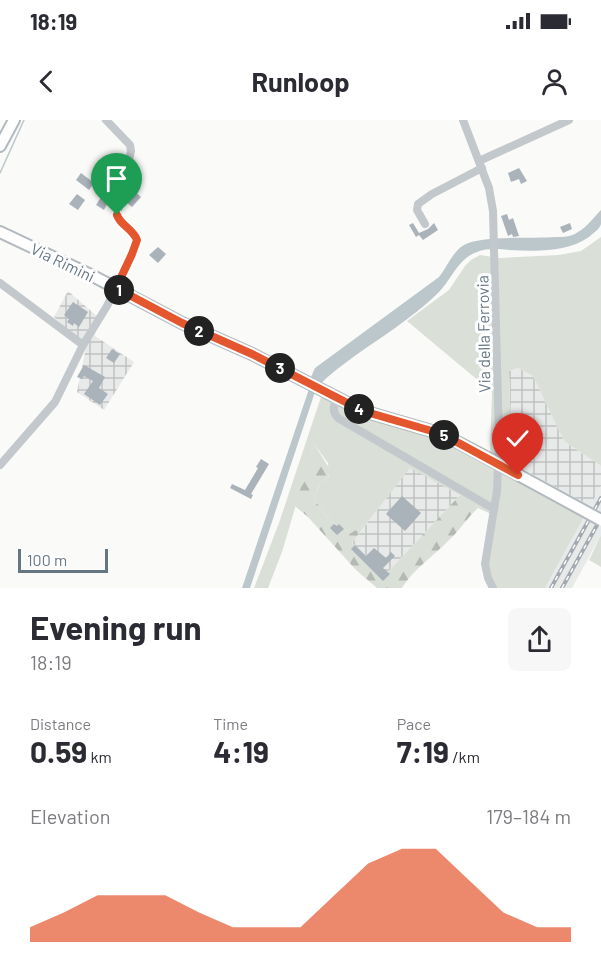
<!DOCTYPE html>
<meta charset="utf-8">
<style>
:root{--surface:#fff;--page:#f7f7f7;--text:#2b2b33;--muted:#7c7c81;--accent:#e4572e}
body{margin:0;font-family:Barlow,sans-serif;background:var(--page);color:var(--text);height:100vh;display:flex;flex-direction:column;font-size:22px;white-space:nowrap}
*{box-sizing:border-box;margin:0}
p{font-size:20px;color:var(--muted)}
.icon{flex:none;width:33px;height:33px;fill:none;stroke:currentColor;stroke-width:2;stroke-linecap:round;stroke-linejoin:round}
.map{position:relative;height:468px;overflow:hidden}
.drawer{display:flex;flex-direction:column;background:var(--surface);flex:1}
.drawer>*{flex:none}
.scale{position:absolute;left:18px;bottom:15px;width:90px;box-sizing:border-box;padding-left:6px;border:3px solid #657683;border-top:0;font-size:16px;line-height:21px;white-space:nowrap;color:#657683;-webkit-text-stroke:4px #fff;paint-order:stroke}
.pin{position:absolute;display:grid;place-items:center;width:51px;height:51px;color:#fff;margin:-62px -26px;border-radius:50% 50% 50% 0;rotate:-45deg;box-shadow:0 0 6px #0007}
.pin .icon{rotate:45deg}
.km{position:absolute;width:30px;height:30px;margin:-15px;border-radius:50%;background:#222;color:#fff;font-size:16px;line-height:30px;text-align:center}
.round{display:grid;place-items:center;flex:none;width:63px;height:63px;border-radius:9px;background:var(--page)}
.headline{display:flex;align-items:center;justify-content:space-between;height:102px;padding:0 30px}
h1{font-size:33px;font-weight:700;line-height:45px}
.figures{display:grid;grid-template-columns:repeat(3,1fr);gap:9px;height:102px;padding:6px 30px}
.figures div{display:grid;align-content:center}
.figures b{font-size:30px;font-weight:700}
.figures small{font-size:16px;font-weight:400}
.figures p{font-size:16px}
.chart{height:168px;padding:12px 30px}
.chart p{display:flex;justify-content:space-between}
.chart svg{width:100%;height:108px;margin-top:6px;fill:var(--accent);opacity:.7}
.status{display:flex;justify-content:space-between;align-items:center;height:42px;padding:0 30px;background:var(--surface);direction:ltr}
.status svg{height:16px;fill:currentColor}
header{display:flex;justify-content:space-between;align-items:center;height:78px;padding:0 30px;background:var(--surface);font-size:27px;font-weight:700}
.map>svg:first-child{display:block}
.built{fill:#e8e9e9}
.industrial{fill:url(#industrial-grid)}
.grass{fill:#dadfd7}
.forest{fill:url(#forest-firs)}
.water{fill:#bbc7cb}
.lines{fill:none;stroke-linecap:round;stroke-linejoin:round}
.stream{stroke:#bbc7cb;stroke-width:1.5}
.building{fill:#aab3b9}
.secondary-casing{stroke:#b3babf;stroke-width:14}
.street{stroke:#c3c8cc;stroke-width:8}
.secondary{stroke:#fff;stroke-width:10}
.rail-casing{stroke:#a2aab0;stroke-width:4}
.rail{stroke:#fff;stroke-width:1.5;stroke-dasharray:4.5;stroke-linecap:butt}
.secondary-bridge-casing{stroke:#b3babf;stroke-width:14;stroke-linecap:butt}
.secondary-bridge{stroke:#fff;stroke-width:10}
.route-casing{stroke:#fff;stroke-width:12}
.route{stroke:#e4572e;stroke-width:8}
.labels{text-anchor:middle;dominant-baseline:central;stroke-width:6;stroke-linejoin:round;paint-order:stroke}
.street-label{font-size:16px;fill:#657683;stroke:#fff}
</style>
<div class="status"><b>18:19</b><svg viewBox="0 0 49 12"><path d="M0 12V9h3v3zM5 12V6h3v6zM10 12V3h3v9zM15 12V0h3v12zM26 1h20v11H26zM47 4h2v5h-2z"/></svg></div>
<header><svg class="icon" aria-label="back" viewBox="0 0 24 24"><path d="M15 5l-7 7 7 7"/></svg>Runloop<svg class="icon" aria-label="person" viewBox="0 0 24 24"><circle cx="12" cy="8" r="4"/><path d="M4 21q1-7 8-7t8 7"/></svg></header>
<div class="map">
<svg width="601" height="468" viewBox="0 0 601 468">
<defs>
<pattern id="industrial-grid" width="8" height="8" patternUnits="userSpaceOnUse" patternTransform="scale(1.5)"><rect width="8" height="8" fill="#e8e9e9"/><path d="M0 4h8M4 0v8" fill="none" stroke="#c0c1c2"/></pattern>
<pattern id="forest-firs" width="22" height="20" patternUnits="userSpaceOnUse" patternTransform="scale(1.5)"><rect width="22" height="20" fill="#dadfd7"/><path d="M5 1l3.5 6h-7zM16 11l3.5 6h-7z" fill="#b4b9b4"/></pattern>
</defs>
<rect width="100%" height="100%" fill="#fafaf8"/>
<path class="built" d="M 601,366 L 601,396 L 597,403 L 601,406 L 601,415 L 572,468 L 545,468 Z"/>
<g class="industrial">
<path d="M 68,171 L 98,197 L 95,216 L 134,242 L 104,290 L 77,272 L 86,227 L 54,197 Z"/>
<path d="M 518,248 L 533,256 L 564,321 L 601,346 L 601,366 L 590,386 L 512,343 L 509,251 Z"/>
<path d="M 410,347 L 460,375 L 386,454 L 352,423 Z"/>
</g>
<g class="grass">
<path d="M 601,117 L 601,346 L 564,321 L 533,256 L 518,248 L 509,251 L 512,343 L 490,332 L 492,272 L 407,201 L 449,170 L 465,146 L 471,140 L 480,135 L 500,138 L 559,135 L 581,131 Z"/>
<path d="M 322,274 L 367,298 L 438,318 L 584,397 L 545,468 L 494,468 L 488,451 L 491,394 L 478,388 L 475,379 L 460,375 L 410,348 L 367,403 L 351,413 C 335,408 322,393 314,378 L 320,363 L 329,356 L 328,343 L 314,324 L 282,432 L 268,468 L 254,468 L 279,403 Z"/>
<path d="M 601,415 L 601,447 L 589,440 Z"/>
</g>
<path class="forest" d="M 314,324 L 331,351 C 329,358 323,359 319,365 C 317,369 316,374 314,378 C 322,393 335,408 351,413 L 367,403 L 352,423 L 386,454 L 460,375 L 475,378 L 478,388 C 467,398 460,410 449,420 C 434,436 413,449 402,468 L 377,468 L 356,450 L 308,397 L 295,386 Z"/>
<g class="water">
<path d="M 601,90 C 601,94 601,100 601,104 C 600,109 593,113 589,117 C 566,133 536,131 509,130 C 499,129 487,128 477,132 C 458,138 451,161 437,174 C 402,208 357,230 321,263 L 311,257 L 315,248 L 439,157 C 447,147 453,131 464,125 C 481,115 533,119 556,117 C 563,117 571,117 578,112 C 587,107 594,97 601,90 Z"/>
<path d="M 309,269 L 315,272 L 250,468 L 242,468 Z"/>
</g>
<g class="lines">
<path class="stream" d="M 0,53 L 24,0"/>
</g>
<g class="building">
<path d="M 519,48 L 527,61 L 521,64 L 519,59 L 511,62 L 508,53 Z"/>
<path d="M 81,53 L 94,63 L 89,70 L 76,60 Z"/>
<path d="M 104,61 L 115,68 L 104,90 L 96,85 L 103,74 L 99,72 Z"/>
<path d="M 134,71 L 141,77 L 132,87 L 126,82 Z"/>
<path d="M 77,74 L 85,80 L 78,90 L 69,84 Z"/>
<path d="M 507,94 L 509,100 L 513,98 L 519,116 L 513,117 L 512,114 L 508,116 L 501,96 Z"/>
<path d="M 413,103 L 419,113 L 428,109 L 434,103 L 438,110 L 423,120 L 419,115 L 416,117 L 409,105 Z"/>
<path d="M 570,103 L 572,109 L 563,113 L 560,107 Z"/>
<path d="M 158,127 L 166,134 L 158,143 L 149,135 Z"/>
<path d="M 73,182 L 88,192 L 79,207 L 74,203 L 73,206 L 67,202 L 69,199 L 64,195 Z"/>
<path d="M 112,229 L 120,234 L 114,243 L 106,238 Z"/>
<path d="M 84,245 L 105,257 L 99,268 L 108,274 L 100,285 L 84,274 L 93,261 L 84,256 L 82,259 L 77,257 Z"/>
<path d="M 261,339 L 269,344 L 251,374 L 253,375 L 251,379 L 230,368 L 232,364 L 245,370 L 258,348 L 256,347 Z"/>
<path d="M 402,376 L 421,393 L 405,411 L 386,394 Z"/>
<path d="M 334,404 L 337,406 L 339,404 L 344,409 L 337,415 L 330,408 Z"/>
<path d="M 355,425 L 366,436 L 374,428 L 386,438 L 391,432 L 395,436 L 383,448 L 390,454 L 383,461 L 351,429 Z"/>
</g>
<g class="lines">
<defs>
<g id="secondary">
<path d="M 0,26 L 14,0"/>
<path d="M 0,112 L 91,155 L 182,203 L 252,234 L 363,291 L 442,314 L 482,335"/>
</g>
</defs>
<use href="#secondary" class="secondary-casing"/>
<g class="street">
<path d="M 463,0 L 489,68 L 493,91 L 499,319 L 497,371 L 485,444 L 488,458 L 493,468"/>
<path d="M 479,41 L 569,0"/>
<path d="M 425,104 L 417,90 L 418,84 L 432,74 L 482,48"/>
<path d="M 0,163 L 83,225"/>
<path d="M 337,278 C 333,286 332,291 338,298 L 494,389"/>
<path d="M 0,345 L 55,282 L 83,225 L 107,186 L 136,126 L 135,116 L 118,99 L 117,95 L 131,31 L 130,25 L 106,0"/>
</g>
<use href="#secondary" class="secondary"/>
<defs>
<g id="rail">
<path d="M 551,468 L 601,378"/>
<path d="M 562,468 L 601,398"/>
</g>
</defs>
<use href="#rail" class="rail-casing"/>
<use href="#rail" class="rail"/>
<defs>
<path id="secondary-bridge" d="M 482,335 L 601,400"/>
</defs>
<use href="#secondary-bridge" class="secondary-bridge-casing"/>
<use href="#secondary-bridge" class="secondary-bridge"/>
</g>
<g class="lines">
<defs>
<path id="route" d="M 117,95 C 120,105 133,109 137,120 L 132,134 L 116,168 L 182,203 L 252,234 L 363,291 L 442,314 L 518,355"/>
</defs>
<use href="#route" class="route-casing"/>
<use href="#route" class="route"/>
</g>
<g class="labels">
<g class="street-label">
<text transform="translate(63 142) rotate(26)">Via Rimini</text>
<text transform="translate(483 214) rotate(-91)">Via della Ferrovia</text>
</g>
</g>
</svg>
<div class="scale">100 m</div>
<div class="pin" style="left:117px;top:95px;background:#1e9e55"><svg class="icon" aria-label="arrive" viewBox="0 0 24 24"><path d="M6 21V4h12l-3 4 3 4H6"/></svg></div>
<div class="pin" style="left:518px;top:355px;background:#d93025"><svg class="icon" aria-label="check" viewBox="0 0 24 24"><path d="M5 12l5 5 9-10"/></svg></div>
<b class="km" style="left:119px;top:170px">1</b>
<b class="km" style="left:199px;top:211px">2</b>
<b class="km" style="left:280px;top:248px">3</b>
<b class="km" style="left:359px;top:289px">4</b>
<b class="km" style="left:444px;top:315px">5</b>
</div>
<section class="drawer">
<div class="headline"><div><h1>Evening run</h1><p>18:19</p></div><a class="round"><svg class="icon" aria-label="share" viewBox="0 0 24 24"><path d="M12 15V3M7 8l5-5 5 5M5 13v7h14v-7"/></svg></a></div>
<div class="figures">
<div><p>Distance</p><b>0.59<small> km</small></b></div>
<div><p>Time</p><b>4:19</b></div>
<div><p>Pace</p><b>7:19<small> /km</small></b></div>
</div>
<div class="chart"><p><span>Elevation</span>179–184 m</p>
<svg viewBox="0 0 160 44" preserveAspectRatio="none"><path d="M0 44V38L10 32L20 25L30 25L40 25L50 32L60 38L70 38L80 38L90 25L100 12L110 6L120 6L130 19L140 32L150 38L160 38V44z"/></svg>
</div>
</section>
